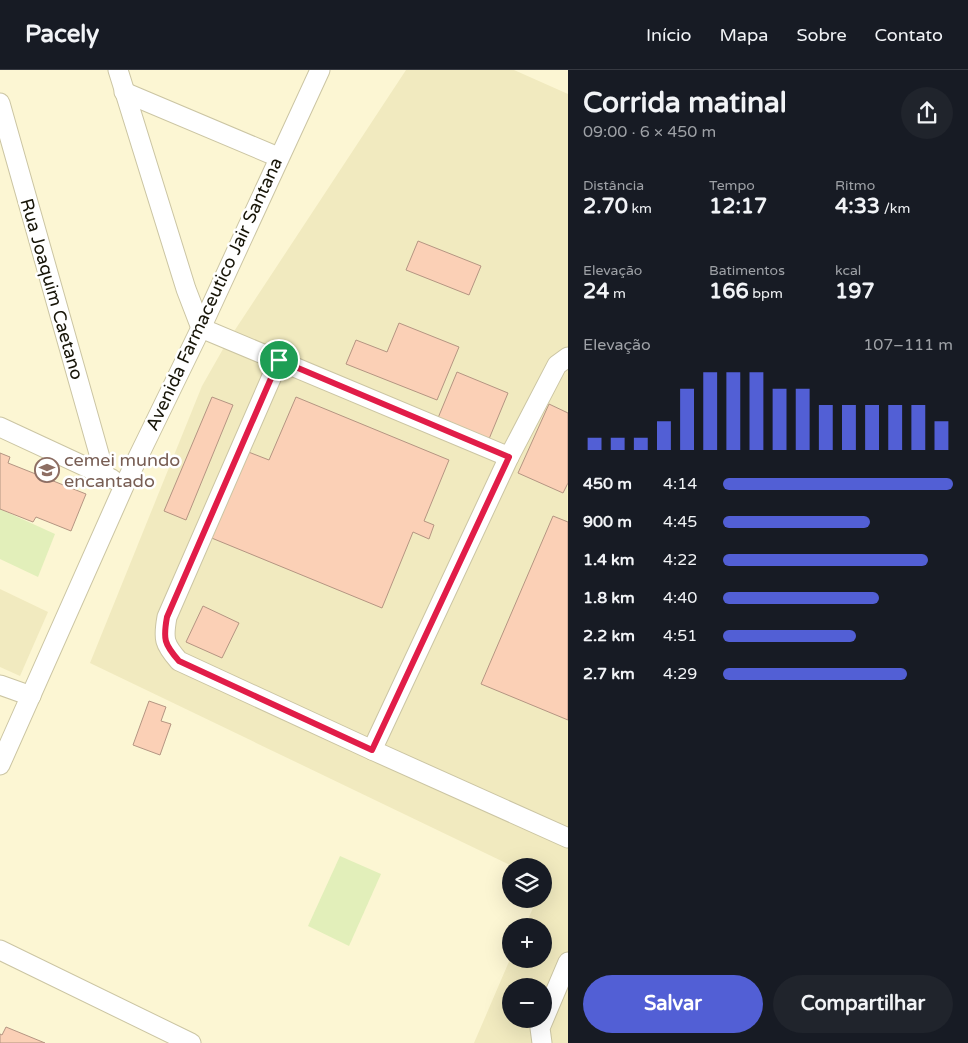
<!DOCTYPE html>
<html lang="pt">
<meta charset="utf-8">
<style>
:root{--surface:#171b24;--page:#20242c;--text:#f1f3f6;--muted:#9ea1a6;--line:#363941;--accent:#525fd5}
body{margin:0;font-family:"Varela Round",sans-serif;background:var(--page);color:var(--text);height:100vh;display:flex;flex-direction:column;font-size:19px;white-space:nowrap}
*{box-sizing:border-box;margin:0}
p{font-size:16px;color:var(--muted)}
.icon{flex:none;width:28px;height:28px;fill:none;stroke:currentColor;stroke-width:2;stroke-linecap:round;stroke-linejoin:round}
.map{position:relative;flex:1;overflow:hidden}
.details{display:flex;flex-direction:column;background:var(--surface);width:400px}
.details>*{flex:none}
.tools{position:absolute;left:502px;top:788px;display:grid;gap:10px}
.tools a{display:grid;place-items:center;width:50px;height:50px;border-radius:50%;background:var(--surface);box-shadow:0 5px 20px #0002;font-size:25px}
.pin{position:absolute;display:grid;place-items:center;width:42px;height:42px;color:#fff;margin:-21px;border:2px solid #fff;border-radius:50%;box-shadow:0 1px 5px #0007}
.round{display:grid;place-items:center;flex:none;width:52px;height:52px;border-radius:26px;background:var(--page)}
.headline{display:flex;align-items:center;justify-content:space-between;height:85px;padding:0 15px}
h1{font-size:28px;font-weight:700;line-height:38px}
.metrics{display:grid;grid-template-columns:repeat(3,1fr);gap:8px;height:85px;padding:5px 15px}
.metrics div{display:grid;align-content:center}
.metrics b{font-size:21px;font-weight:700}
.metrics small{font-size:14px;font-weight:400}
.metrics p{font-size:14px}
.chart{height:140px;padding:10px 15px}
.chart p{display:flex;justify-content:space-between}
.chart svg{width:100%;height:90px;margin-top:5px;stroke:var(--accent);stroke-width:6}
.action{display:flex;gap:10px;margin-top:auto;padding:10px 15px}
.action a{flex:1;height:58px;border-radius:30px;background:var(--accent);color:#fff;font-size:20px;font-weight:700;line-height:58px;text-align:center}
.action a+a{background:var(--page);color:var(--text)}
ul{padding:0 15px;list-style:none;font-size:16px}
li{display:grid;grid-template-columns:80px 60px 1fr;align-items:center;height:38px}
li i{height:12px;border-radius:6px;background:var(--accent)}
header{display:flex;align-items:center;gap:30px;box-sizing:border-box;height:70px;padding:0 25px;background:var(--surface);border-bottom:1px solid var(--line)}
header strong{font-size:24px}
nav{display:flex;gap:28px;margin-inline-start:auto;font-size:18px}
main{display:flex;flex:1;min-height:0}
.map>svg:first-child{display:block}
.built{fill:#f1eabf;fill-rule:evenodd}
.green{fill:#e2efba}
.building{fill:#fbd0b6;stroke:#b49582}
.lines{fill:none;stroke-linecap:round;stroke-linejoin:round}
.minor-casing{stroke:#cbc5a3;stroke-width:21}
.minor{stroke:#fff;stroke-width:19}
.route-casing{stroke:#fff;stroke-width:10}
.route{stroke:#e11d48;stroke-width:6}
.labels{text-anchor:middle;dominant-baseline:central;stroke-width:5;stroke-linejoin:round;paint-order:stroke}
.street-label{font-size:18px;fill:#171508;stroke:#fff}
.education-label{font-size:18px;fill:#785e54;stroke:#fff;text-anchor:start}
</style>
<header>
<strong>Pacely</strong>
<nav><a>Início</a><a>Mapa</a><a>Sobre</a><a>Contato</a></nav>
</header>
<main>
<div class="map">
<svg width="568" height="973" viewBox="0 0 568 973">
<rect width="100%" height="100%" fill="#fcf6d3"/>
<g class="built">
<path d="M 406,0 L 514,0 L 568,24 L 568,973 L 474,973 L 511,887 L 544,889 L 544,856 L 525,856 L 537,829 L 544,829 L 544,796 L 512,796 L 90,593 L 202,316 L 227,272 ZM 511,916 L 544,916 L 544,949 L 511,949 Z"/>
<path d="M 0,519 L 48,542 L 20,606 L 0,597 Z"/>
</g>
<g class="green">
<path d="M 0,439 L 55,464 L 38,507 L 0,489 Z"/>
<path d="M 340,786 L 381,804 L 349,876 L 308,856 Z"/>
</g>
<g class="building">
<path d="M 418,171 L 481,196 L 469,225 L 406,200 Z"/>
<path d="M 399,253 L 459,277 L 437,330 L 346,294 L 356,270 L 387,282 Z"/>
<path d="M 457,302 L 508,323 L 489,369 L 438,348 Z"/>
<path d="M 212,327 L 233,335 L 186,450 L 164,441 Z"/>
<path d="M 296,327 L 449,390 L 424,451 L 434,455 L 429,469 L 413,462 L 382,538 L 197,462 L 233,376 L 269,390 Z"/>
<path d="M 549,334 L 568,343 L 568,413 L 563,423 L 518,403 Z"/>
<path d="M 0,383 L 10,387 L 8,393 L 86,424 L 71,461 L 36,447 L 33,452 L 0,439 Z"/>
<path d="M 553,446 L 568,452 L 568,650 L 481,614 Z"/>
<path d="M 203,536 L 239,553 L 222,588 L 186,572 Z"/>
<path d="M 149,631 L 166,637 L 161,651 L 171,654 L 160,685 L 133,675 Z"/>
<path d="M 6,957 L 45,973 L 0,973 L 0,964 L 2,965 Z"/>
</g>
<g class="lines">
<defs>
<g id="minor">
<path d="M 118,0 L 186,219 L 201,258 L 509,387 L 557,295 L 568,287"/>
<path d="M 124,22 L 278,87"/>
<path d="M 0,33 L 105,405"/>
<path d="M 279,290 L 167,547 C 163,569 164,574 179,591 L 372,680"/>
<path d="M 0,357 L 112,409"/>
<path d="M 509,387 L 372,680 L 568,768"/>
<path d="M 0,615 L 31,626"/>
<path d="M 0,695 L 124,416 L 201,258 L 320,0"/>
<path d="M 0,880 L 191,973"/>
<path d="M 542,973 L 540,958 L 568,892"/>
</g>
</defs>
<use href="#minor" class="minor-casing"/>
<use href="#minor" class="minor"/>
</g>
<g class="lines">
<defs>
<path id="route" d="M 279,290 L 509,387 L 372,680 L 179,591 C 164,574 163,569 167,547 Z"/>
</defs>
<use href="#route" class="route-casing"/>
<use href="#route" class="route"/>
</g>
<defs>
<symbol id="school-ring" viewBox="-11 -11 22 22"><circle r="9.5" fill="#fff" stroke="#8d6e63" stroke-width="1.5"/><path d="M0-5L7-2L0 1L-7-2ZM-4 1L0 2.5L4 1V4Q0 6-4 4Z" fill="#8d6e63"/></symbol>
</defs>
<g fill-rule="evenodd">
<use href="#school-ring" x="33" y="386" width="28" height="28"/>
</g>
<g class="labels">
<g class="street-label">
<text transform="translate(52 219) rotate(74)">Rua Joaquim Caetano</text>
<text transform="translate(214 224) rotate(-65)">Avenida Farmaceutico Jair Santana</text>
</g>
<g class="education-label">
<text x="64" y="390">cemei mundo<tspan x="64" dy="21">encantado</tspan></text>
</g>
</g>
</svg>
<div class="tools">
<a><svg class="icon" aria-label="layers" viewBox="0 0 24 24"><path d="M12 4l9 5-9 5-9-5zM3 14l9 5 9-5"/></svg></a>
<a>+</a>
<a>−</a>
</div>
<div class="pin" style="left:279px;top:290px;background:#1e9e55"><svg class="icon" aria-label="arrive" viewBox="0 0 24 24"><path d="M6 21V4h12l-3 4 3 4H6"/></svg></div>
</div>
<section class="details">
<div class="headline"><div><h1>Corrida matinal</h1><p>09:00 · 6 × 450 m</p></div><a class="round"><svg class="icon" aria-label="share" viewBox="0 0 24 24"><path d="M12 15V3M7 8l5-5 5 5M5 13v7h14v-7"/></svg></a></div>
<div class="metrics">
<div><p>Distância</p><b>2.70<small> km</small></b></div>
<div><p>Tempo</p><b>12:17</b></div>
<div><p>Ritmo</p><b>4:33<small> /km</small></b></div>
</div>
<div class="metrics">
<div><p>Elevação</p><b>24<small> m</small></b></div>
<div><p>Batimentos</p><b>166<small> bpm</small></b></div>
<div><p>kcal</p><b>197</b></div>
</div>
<div class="chart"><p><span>Elevação</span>107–111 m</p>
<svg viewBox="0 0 160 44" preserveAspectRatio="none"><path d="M5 44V38M15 44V38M25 44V38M35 44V30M45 44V14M55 44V6M65 44V6M75 44V6M85 44V14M95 44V14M105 44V22M115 44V22M125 44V22M135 44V22M145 44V22M155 44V30"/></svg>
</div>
<ul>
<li><b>450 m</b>4:14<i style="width:100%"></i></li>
<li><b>900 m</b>4:45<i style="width:64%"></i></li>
<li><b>1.4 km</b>4:22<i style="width:89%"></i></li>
<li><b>1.8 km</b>4:40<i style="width:68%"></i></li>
<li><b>2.2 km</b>4:51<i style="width:58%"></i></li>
<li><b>2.7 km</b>4:29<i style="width:80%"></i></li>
</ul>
<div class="action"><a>Salvar</a><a>Compartilhar</a></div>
</section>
</main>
